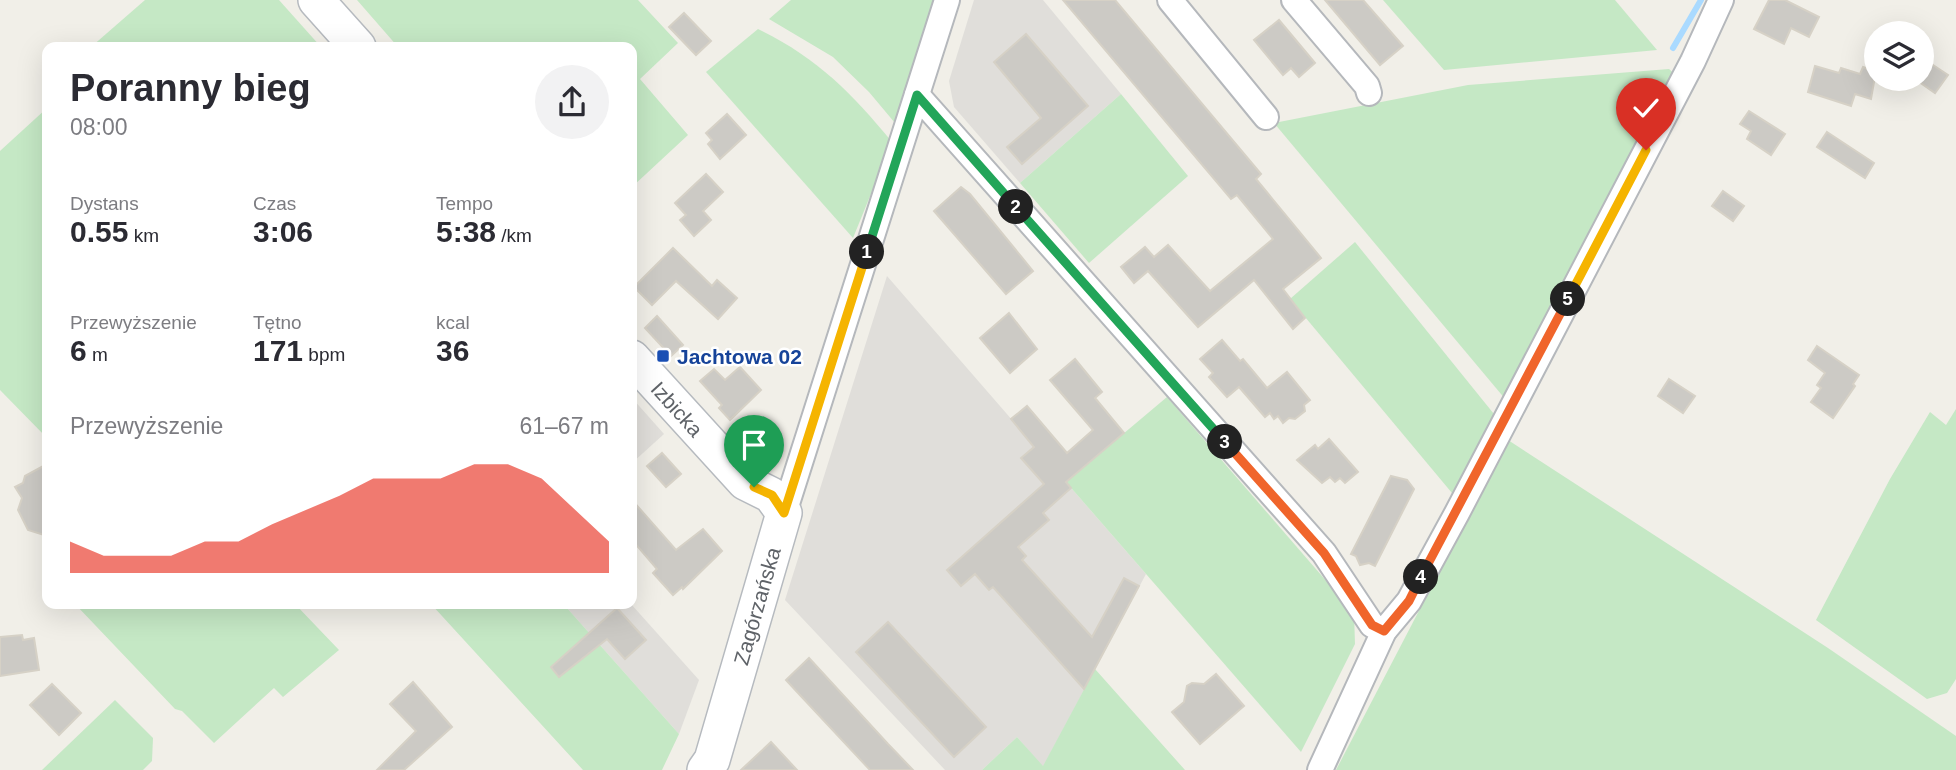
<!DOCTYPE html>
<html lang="pl">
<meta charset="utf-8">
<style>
:root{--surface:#fff;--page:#f2f2f3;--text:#2b2b33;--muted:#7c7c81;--accent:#ea4335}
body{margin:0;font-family:Helvetica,sans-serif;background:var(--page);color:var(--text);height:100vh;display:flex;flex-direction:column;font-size:26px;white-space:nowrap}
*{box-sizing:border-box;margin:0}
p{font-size:23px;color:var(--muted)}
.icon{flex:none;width:38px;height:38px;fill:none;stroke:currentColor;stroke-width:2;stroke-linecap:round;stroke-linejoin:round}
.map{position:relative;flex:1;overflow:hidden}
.drawer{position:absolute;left:42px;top:42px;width:595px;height:567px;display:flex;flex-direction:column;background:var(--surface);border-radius:14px;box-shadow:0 7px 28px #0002}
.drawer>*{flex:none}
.tools{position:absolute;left:1864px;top:21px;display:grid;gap:14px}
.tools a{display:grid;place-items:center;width:70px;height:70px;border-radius:50%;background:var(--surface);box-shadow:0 7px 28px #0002;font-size:35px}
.pin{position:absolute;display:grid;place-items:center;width:60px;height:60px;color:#fff;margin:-72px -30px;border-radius:50% 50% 50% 0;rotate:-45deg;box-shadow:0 0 7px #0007}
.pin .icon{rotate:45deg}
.km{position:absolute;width:35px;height:35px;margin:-18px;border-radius:50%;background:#222;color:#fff;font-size:19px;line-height:35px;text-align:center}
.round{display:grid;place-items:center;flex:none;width:74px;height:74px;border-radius:37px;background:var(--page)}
.summary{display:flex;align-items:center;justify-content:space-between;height:119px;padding:0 28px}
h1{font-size:38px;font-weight:600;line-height:52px}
.metrics{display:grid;grid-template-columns:repeat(3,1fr);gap:10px;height:119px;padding:7px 28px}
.metrics div{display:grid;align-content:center}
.metrics b{font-size:30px;font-weight:600}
.metrics small{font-size:19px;font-weight:400}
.metrics p{font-size:19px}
.chart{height:196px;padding:14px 28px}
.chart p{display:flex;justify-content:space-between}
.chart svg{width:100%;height:126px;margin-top:7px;fill:var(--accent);opacity:.7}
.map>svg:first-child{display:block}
.industrial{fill:#e0deda}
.green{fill:#c5e8c5}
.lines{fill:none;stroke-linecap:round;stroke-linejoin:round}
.stream{stroke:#aadaff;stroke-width:6}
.building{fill:#cccac5;stroke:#d6d1c6;stroke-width:2}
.street-casing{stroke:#b5b8bc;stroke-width:28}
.secondary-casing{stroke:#b6babf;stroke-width:38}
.street{stroke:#fff;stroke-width:24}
.secondary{stroke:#fff;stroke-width:35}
.split-1-casing{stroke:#fff;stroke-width:14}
.split-2-casing{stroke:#fff;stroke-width:14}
.split-3-casing{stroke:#fff;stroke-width:14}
.split-4-casing{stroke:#fff;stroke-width:14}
.split-5-casing{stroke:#fff;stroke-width:14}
.split-6-casing{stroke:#fff;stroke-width:14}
.split-1{stroke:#f5b400;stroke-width:9}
.split-2{stroke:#22a559;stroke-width:9}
.split-3{stroke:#22a559;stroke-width:9}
.split-4{stroke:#f0652b;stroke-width:9}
.split-5{stroke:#f0652b;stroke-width:9}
.split-6{stroke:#f5b400;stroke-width:9}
.transit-dot{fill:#1a4fb4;stroke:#fff;stroke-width:2.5}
.labels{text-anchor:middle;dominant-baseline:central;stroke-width:5;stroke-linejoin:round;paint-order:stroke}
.transit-label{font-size:21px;font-weight:bold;fill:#164399;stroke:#fff;text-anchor:start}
.street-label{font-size:21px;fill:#5f6368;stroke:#fff}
</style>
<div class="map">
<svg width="1956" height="770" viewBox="0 0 1956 770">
<rect width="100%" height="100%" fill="#f1efe8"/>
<g class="industrial">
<path d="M 974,0 L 1043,0 L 1121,94 L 1020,183 L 954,107 L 949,81 Z"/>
<path d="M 887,276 L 1146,574 L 1043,767 L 1017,737 L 982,770 L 945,770 L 785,600 Z"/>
<path d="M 632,398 L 664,434 L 632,463 Z"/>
<path d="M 571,604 L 631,604 L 699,680 L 679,734 L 567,608 Z"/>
</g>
<g class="green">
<path d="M 145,0 L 279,0 L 321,47 L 91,47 Z"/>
<path d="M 357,0 L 638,0 L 678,43 L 640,79 L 688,135 L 632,187 L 632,47 L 398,47 Z"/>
<path d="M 791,0 L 934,0 L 895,123 L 869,92 L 833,57 L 769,19 Z"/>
<path d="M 1383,0 L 1615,0 L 1657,50 L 1444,70 Z"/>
<path d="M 758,29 C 816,57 851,92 892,142 L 853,238 L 706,72 Z"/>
<path d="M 1669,69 L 1676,75 L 1506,400 L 1274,123 L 1468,85 Z"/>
<path d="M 1121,94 L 1188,176 L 1089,263 L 1020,183 Z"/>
<path d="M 47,108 L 47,438 L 0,390 L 0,151 Z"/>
<path d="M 1355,242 L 1498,419 L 1457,499 L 1290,299 Z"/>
<path d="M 1167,397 L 1354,613 L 1355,644 L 1301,752 L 1066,482 Z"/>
<path d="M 1956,409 L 1956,679 L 1947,693 L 1927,699 L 1816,620 L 1890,479 L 1930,412 L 1946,425 Z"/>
<path d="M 1508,440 L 1828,648 L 1956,736 L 1956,770 L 1336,770 Z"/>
<path d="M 75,604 L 295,604 L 339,650 L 283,697 L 274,688 L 214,743 L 182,711 L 175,709 Z"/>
<path d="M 431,604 L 571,604 L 567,608 L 679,734 L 662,770 L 583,770 Z"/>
<path d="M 1095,669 L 1185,770 L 982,770 L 1017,737 L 1043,766 Z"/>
<path d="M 115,700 L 153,738 L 152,761 L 143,770 L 42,770 Z"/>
</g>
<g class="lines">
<path class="stream" d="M 1673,48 L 1701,0"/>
</g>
<g class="building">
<path d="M 1063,0 L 1115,0 L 1261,174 L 1256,179 L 1321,258 L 1283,289 L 1305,318 L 1293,329 L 1254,280 L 1198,327 L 1148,271 L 1134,283 L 1121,267 L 1145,247 L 1154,257 L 1168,245 L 1210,291 L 1273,239 L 1237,195 L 1231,199 Z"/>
<path d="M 1325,0 L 1363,0 L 1403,46 L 1380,65 Z"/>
<path d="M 1769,0 L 1785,0 L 1819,17 L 1809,37 L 1791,28 L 1784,44 L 1754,29 Z"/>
<path d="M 684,13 L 711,41 L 696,55 L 669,27 Z"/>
<path d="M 1279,20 L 1315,63 L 1299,77 L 1291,68 L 1283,75 L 1254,40 Z"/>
<path d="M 1026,34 L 1088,106 L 1022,164 L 1007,147 L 1041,118 L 994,62 Z"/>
<path d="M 1927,61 L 1948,75 L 1935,93 L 1915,79 L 1922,79 L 1922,69 Z"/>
<path d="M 1815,66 L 1839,73 L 1841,68 L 1860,74 L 1863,67 L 1876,71 L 1871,99 L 1855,94 L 1851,106 L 1808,92 Z"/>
<path d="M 1749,111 L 1785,134 L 1771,155 L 1747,139 L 1751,131 L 1740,124 Z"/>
<path d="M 727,114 L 746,135 L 720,159 L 708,144 L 712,140 L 706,133 Z"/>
<path d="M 1827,132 L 1874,163 L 1865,178 L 1817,147 Z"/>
<path d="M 706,174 L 723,192 L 703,211 L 711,220 L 694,236 L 680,220 L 686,215 L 675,203 Z"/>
<path d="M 961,187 L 970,194 L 1033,271 L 1006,294 L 934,211 Z"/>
<path d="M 1723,191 L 1744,206 L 1733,221 L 1712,206 Z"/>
<path d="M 673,248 L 712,286 L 717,280 L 737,298 L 718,319 L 676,281 L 652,305 L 634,287 Z"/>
<path d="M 1009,313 L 1037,349 L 1010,373 L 980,338 Z"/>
<path d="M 657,316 L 683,345 L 671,356 L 645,328 Z"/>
<path d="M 1222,340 L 1240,361 L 1243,359 L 1267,388 L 1287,372 L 1310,400 L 1304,405 L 1305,411 L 1295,419 L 1289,418 L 1283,423 L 1278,416 L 1274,419 L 1270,413 L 1265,417 L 1239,387 L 1227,397 L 1209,377 L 1213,373 L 1200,359 Z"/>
<path d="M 1817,346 L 1859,375 L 1853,384 L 1855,386 L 1833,418 L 1811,402 L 1821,388 L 1817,385 L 1825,373 L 1808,360 Z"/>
<path d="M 1075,359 L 1102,392 L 1095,398 L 1124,433 L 1066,482 L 1071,488 L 1043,513 L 1049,520 L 1018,547 L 1026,556 L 1022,560 L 1092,637 L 1124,578 L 1139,586 L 1084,689 L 993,587 L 989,590 L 975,574 L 961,586 L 947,570 L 1044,484 L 1021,458 L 1034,447 L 1011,419 L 1027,406 L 1067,453 L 1093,430 L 1050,380 Z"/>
<path d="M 740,367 L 761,390 L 730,420 L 719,408 L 722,405 L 700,381 L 714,369 L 725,380 Z"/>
<path d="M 1669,379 L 1695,396 L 1683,413 L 1658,396 Z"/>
<path d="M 1329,439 L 1358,472 L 1345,483 L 1340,478 L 1335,482 L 1330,477 L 1322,483 L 1297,460 L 1315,445 L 1318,449 Z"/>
<path d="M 662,453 L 681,474 L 666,487 L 647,466 Z"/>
<path d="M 47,464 L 47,536 L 28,530 L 18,510 L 22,498 L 15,487 L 23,483 L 25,476 Z"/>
<path d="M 1391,476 L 1407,480 L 1414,489 L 1375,566 L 1369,563 L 1360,565 L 1356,556 L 1351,554 Z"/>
<path d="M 632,500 L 676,550 L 703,529 L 722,551 L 683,589 L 682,587 L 673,595 L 653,573 L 657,569 L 632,540 Z"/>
<path d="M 617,608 L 646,640 L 625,659 L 607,639 L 559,677 L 551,667 Z"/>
<path d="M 888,622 L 986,727 L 954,757 L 856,652 Z"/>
<path d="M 22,635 L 23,640 L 34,638 L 39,670 L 0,676 L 0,637 Z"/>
<path d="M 809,658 L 888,744 L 913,770 L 870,770 L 799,694 L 786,680 Z"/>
<path d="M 1216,674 L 1244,706 L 1200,744 L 1172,712 L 1184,702 L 1187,686 L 1192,683 L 1204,684 Z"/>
<path d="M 413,682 L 452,727 L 404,770 L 377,770 L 416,731 L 390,704 Z"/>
<path d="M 52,684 L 81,713 L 59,735 L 30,705 Z"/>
<path d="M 771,742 L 797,770 L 741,770 Z"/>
</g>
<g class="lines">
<defs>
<g id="street">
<path d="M 1170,0 L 1266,117"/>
<path d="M 1294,0 L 1367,86 L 1369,93"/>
<path d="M 917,95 L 1324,553 L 1372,625 L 1384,631"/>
<path d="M 784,513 L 947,0"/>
<path d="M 1320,770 L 1384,631 L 1409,601 L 1457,513 L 1693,61 L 1721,0"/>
</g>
<g id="secondary">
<path d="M 316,0 L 358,47"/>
<path d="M 632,358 L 745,482 L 771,495 L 784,513 L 712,760 L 705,770"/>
</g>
</defs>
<use href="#street" class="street-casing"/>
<use href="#secondary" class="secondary-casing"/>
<use href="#street" class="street"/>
<use href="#secondary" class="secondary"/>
</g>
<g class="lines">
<defs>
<path id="split-1" d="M 754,487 L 772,495 L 784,513 L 867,252"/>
<path id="split-2" d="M 867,252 L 917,95 L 1016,207"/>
<path id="split-3" d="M 1016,207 L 1225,442"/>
<path id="split-4" d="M 1225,442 L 1324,553 L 1372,625 L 1384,631 L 1409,601 L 1421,577"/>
<path id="split-5" d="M 1421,577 L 1568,299"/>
<path id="split-6" d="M 1568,299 L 1646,150"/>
</defs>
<use href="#split-1" class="split-1-casing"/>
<use href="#split-2" class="split-2-casing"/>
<use href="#split-3" class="split-3-casing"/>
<use href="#split-4" class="split-4-casing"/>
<use href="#split-5" class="split-5-casing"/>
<use href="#split-6" class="split-6-casing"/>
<use href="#split-1" class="split-1"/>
<use href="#split-2" class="split-2"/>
<use href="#split-3" class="split-3"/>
<use href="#split-4" class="split-4"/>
<use href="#split-5" class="split-5"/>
<use href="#split-6" class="split-6"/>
</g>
<rect class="transit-dot" x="656" y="349" width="14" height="14" rx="3.5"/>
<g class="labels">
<g class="transit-label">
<text x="677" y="356">Jachtowa 02</text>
</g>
<g class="street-label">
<text transform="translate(677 409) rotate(48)">Izbicka</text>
<text transform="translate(757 606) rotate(-74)">Zagórzańska</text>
</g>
</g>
</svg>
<div class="tools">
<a><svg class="icon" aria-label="layers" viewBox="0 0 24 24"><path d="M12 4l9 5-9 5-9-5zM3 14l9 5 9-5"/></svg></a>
</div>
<div class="pin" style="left:754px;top:487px;background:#1e9e55"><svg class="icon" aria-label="arrive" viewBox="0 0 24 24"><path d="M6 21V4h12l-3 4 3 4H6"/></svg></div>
<div class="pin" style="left:1646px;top:150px;background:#d93025"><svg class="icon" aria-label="check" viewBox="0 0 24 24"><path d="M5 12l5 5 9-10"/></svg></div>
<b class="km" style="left:867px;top:252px">1</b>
<b class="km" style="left:1016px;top:207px">2</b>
<b class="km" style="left:1225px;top:442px">3</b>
<b class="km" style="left:1421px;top:577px">4</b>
<b class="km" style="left:1568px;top:299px">5</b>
<section class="drawer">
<div class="summary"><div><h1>Poranny bieg</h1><p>08:00</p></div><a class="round"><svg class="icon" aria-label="share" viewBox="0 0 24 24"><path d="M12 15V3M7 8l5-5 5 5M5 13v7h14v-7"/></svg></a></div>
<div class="metrics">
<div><p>Dystans</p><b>0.55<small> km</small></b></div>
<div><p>Czas</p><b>3:06</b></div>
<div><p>Tempo</p><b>5:38<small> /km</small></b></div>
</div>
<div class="metrics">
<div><p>Przewyższenie</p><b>6<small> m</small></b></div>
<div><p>Tętno</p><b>171<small> bpm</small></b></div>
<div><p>kcal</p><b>36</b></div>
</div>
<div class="chart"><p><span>Przewyższenie</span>61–67 m</p>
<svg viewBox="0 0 160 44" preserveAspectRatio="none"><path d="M0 44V33L10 38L20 38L30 38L40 33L50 33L60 27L70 22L80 17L90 11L100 11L110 11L120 6L130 6L140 11L150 22L160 33V44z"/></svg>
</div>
</section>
</div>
